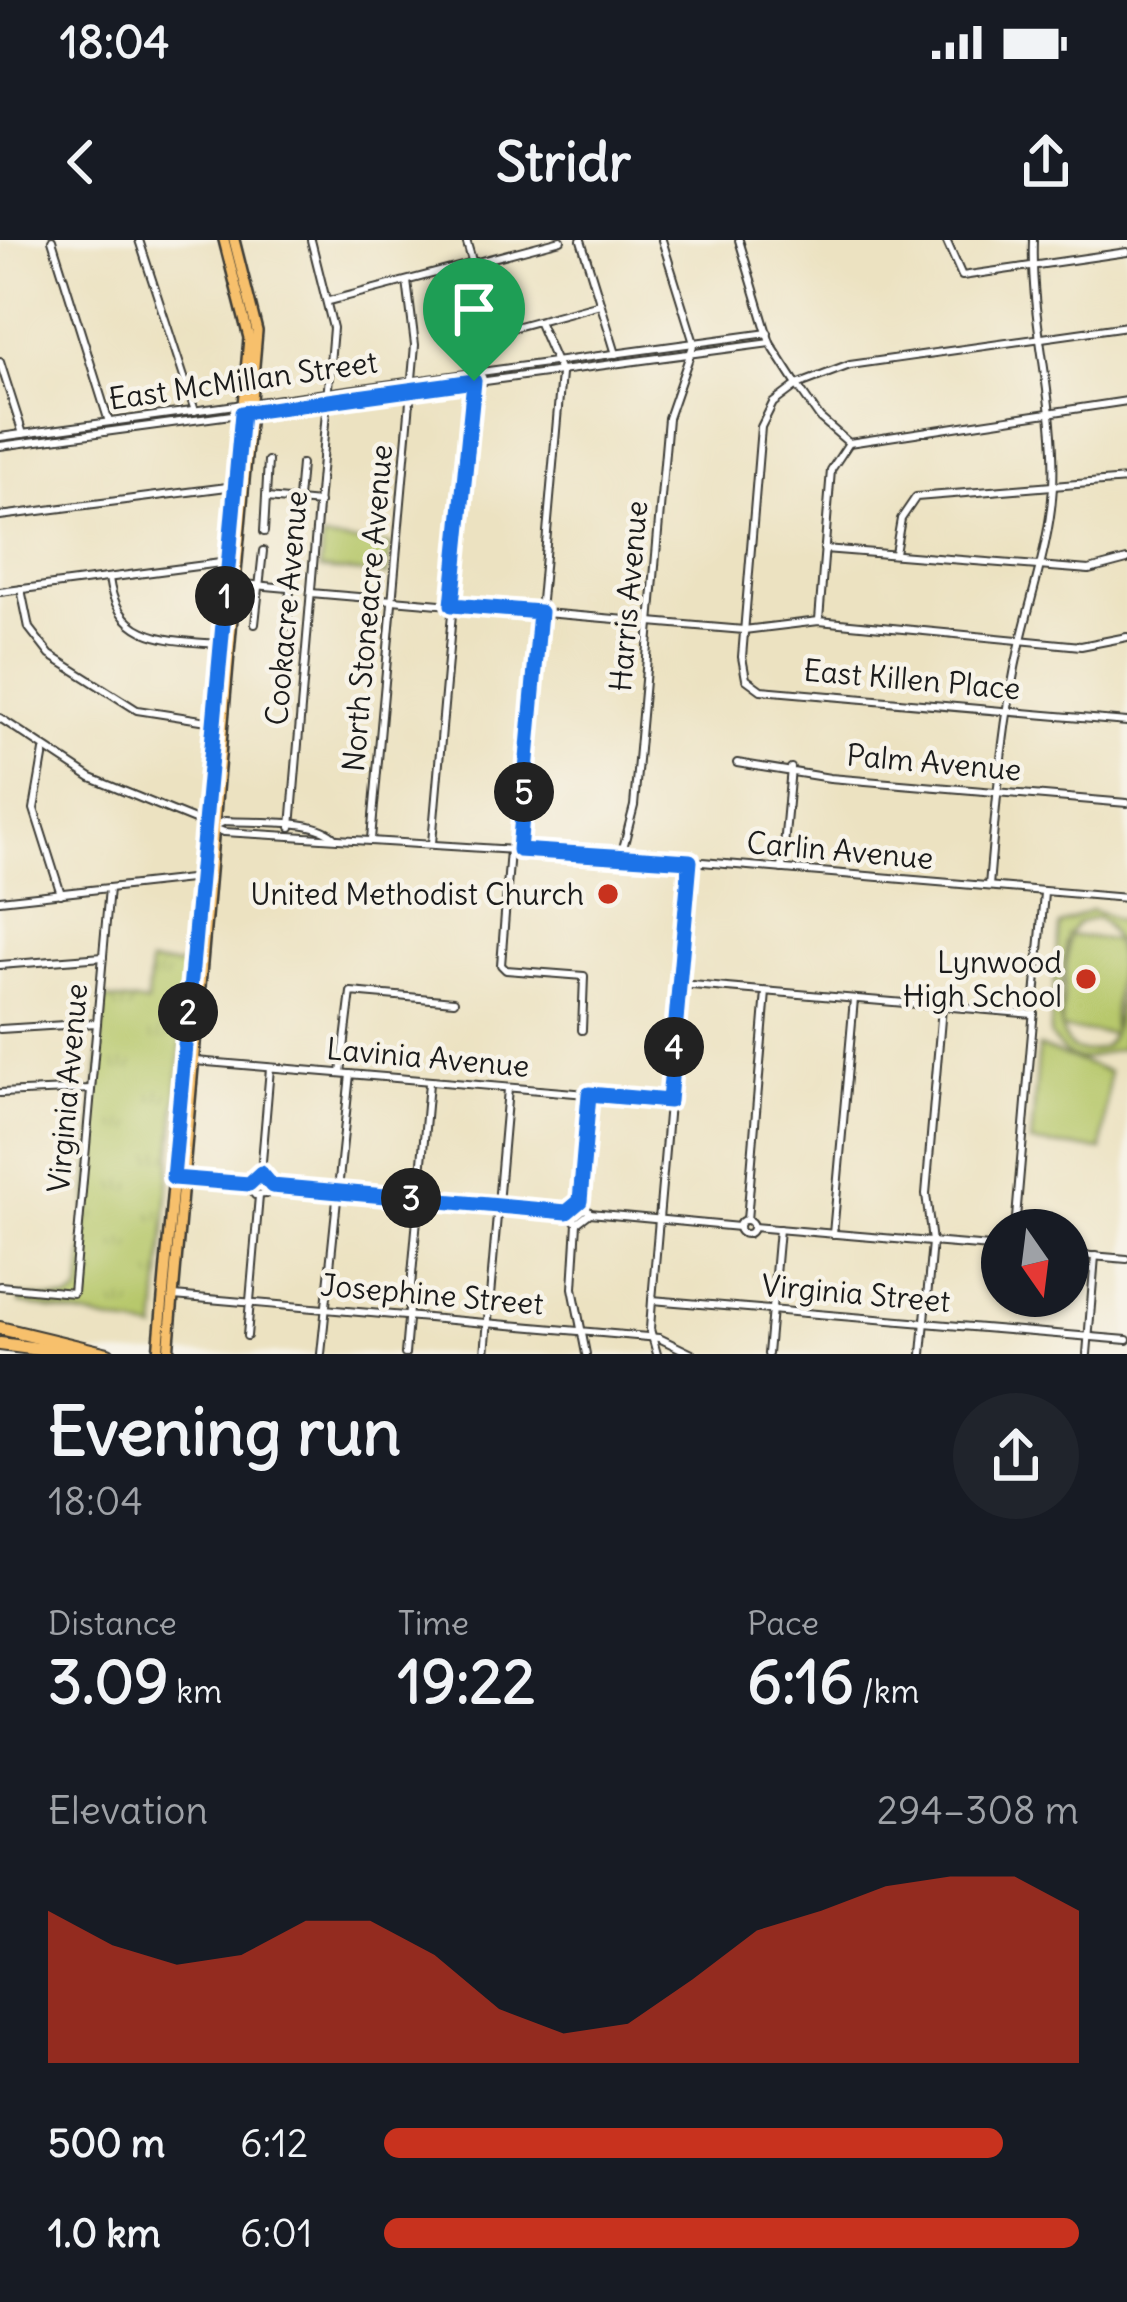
<!DOCTYPE html>
<meta charset="utf-8">
<style>
:root{--surface:#171b24;--page:#20242c;--text:#f1f3f6;--muted:#9ea1a6;--accent:#c8321e}
body{margin:0;font-family:Delius,sans-serif;background:var(--page);color:var(--text);height:100vh;display:flex;flex-direction:column;font-size:45px;white-space:nowrap}
*{box-sizing:border-box;margin:0}
p{font-size:39px;color:var(--muted)}
.icon{flex:none;width:66px;height:66px;fill:none;stroke:currentColor;stroke-width:2;stroke-linecap:round;stroke-linejoin:round}
.map{position:relative;height:1114px;overflow:hidden}
.sheet{display:flex;flex-direction:column;background:var(--surface);flex:1}
.sheet>*{flex:none}
.needle{width:78px;rotate:166deg}
.controls{position:absolute;left:981px;top:969px;display:grid;gap:24px}
.controls a{display:grid;place-items:center;width:108px;height:108px;border-radius:50%;background:var(--surface);box-shadow:0 3px 9px #0004;font-size:60px}
.pin{position:absolute;display:grid;place-items:center;width:102px;height:102px;color:#fff;margin:-123px -51px;border-radius:50% 50% 50% 0;rotate:-45deg;box-shadow:0 0 12px #0007}
.pin .icon{rotate:45deg}
.km{position:absolute;width:60px;height:60px;margin:-30px;border-radius:50%;background:#222;color:#fff;font-size:33px;line-height:60px;text-align:center}
.round{display:grid;place-items:center;flex:none;width:126px;height:126px;border-radius:63px;background:var(--page)}
.summary{display:flex;align-items:center;justify-content:space-between;height:204px;padding:0 48px}
h1{font-size:66px;font-weight:700;line-height:90px}
.figures{display:grid;grid-template-columns:repeat(3,1fr);gap:18px;height:204px;padding:12px 48px}
.figures div{display:grid;align-content:center}
.figures b{font-size:60px;font-weight:700}
.figures small{font-size:33px;font-weight:400}
.figures p{font-size:33px}
.chart{height:336px;padding:24px 48px}
.chart p{display:flex;justify-content:space-between}
.chart svg{width:100%;height:216px;margin-top:12px;fill:var(--accent);opacity:.7}
ul{padding:0 48px;list-style:none;font-size:39px}
li{display:grid;grid-template-columns:192px 144px 1fr;align-items:center;height:90px}
li i{height:30px;border-radius:15px;background:var(--accent)}
.status{display:flex;justify-content:space-between;align-items:center;height:84px;padding:0 60px;background:var(--surface);direction:ltr}
.status svg{height:33px;fill:currentColor}
header{display:flex;justify-content:space-between;align-items:center;height:156px;padding:0 48px;background:var(--surface);font-size:54px;font-weight:700}
.map>svg:first-child{display:block}
.grass{fill:#b7c86c;stroke:#6a7244;stroke-width:3;fill-rule:evenodd}
.park{fill:url(#park-tufts);stroke:#6a7244;stroke-width:3}
.lines{fill:none;stroke-linecap:round;stroke-linejoin:round}
.minor-casing{stroke:#3b3a35;stroke-width:10}
.major-casing{stroke:#3b3a35;stroke-width:14}
.highway-casing{stroke:#3b3a35;stroke-width:16}
.minor{stroke:#fff;stroke-width:6}
.major{stroke:#f7c06c;stroke-width:9}
.highway{stroke:#f7c06c;stroke-width:12}
.route-casing{stroke:#fff;stroke-width:24}
.route{stroke:#1a73e8;stroke-width:15}
.poi-dot{fill:#c8321e;stroke:#f7f3e8;stroke-width:4.5}
.labels{text-anchor:middle;dominant-baseline:central;stroke-width:9;stroke-linejoin:round;paint-order:stroke}
.street-label{font-size:30px;fill:#1c1c1c;stroke:#f7f3e8}
.poi-label{font-size:30px;fill:#1c1c1c;stroke:#f7f3e8;text-anchor:end}
</style>
<div class="status"><b>18:04</b><svg viewBox="0 0 49 12"><path d="M0 12V9h3v3zM5 12V6h3v6zM10 12V3h3v9zM15 12V0h3v12zM26 1h20v11H26zM47 4h2v5h-2z"/></svg></div>
<header><svg class="icon" aria-label="back" viewBox="0 0 24 24"><path d="M15 5l-7 7 7 7"/></svg>Stridr<svg class="icon" aria-label="share" viewBox="0 0 24 24"><path d="M12 15V3M7 8l5-5 5 5M5 13v7h14v-7"/></svg></header>
<div class="map">
<svg width="1127" height="1114" viewBox="0 0 1127 1114">
<defs>
<pattern id="park-tufts" width="24" height="20" patternUnits="userSpaceOnUse" patternTransform="scale(3)"><rect width="24" height="20" fill="#b7c86c"/><path d="M3 7l-1-3M5 7V3M7 7l1-3M15 17l-1-3M17 17v-4M19 17l1-3" fill="none" stroke="#9dab5d"/></pattern>
</defs>
<rect width="100%" height="100%" fill="#f7f3e8"/>
<filter id="ink" filterUnits="userSpaceOnUse"><feTurbulence type="fractalNoise" baseFrequency=".00833" numOctaves="2"/><feDisplacementMap in="SourceGraphic" scale="24" xChannelSelector="R" yChannelSelector="G"/><feConvolveMatrix kernelMatrix="1 2 1 2 8 2 1 2 1" color-interpolation-filters="sRGB"/></filter>
<filter id="wash" filterUnits="userSpaceOnUse"><feTurbulence type="fractalNoise" baseFrequency=".004" numOctaves="4" result="noise"/><feDisplacementMap in="SourceGraphic" scale="48" xChannelSelector="R" yChannelSelector="G"/><feGaussianBlur stdDeviation="2.7" result="paint"/><feColorMatrix in="noise" values="0 0 0 0 0 0 0 0 0 0 0 0 0 0 0 0 0 1.4 0 .05"/><feComposite in="paint" operator="in"/></filter>
<g filter="url(#wash)">
<rect width="100%" height="100%" fill="#ece2c1"/>
<g class="grass">
<path d="M 322,299 L 390,305 L 387,335 L 320,329 Z"/>
<path d="M 1091,670 L 1127,683 L 1122,809 C 1089,813 1077,836 1050,795 L 1059,685 ZM 1096,678 C 1127,688 1126,783 1105,806 C 1040,837 1063,734 1066,703 L 1069,697 L 1061,789 L 1112,794 L 1120,701 L 1068,695 L 1078,683 Z"/>
<path d="M 1039,807 L 1109,832 L 1102,910 L 1031,903 Z"/>
</g>
<path class="park" d="M 150,723 L 188,726 L 156,1091 L 20,1063 L 20,1056 L 69,1060 L 80,1052 L 104,759 L 147,763 Z"/>
</g>
<g filter="url(#ink)">
<g class="lines">
<defs>
<g id="minor">
<path d="M 52,0 L 109,182"/>
<path d="M 139,0 L 195,171"/>
<path d="M 581,0 L 616,114"/>
<path d="M 739,0 L 770,103 L 797,145 L 850,125 L 1127,86"/>
<path d="M 946,0 L 962,36 L 1127,12"/>
<path d="M 329,61 L 561,0"/>
<path d="M 482,96 L 600,64"/>
<path d="M 0,122 L 23,194"/>
<path d="M 1127,161 L 849,203 L 820,178 L 797,145 L 773,163 L 761,187 L 742,417 L 746,439 L 761,450 L 1127,482"/>
<path d="M 0,197 L 768,93"/>
<path d="M 0,206 L 770,103"/>
<path d="M 267,258 L 319,263"/>
<path d="M 0,276 L 235,246"/>
<path d="M 264,292 L 268,221"/>
<path d="M 824,309 L 1089,330 L 1127,320"/>
<path d="M 895,313 L 901,279 L 916,257 L 1127,240"/>
<path d="M 109,338 C 117,402 167,400 221,404"/>
<path d="M 232,343 L 288,348"/>
<path d="M 21,349 L 29,388 L 50,415 L 137,470 L 214,482"/>
<path d="M 0,352 L 228,322"/>
<path d="M 311,353 L 744,390 L 819,381 L 1081,406 L 1127,397"/>
<path d="M 819,380 L 831,230 L 849,203"/>
<path d="M 255,384 L 263,311"/>
<path d="M 287,386 L 301,224"/>
<path d="M 0,478 L 91,538 L 224,592 L 690,621 L 1127,658"/>
<path d="M 44,511 L 34,569 L 61,654"/>
<path d="M 737,523 L 830,538 L 1127,563"/>
<path d="M 215,586 L 225,581 C 254,583 311,578 333,596"/>
<path d="M 291,587 L 333,88 L 311,0"/>
<path d="M 371,599 L 415,105 L 407,41"/>
<path d="M 432,603 L 472,145 C 495,104 479,42 466,0"/>
<path d="M 510,610 L 501,725 L 506,730 L 584,736 L 582,790"/>
<path d="M 519,610 L 561,134 L 538,81"/>
<path d="M 621,616 L 634,566 L 668,178 L 694,103 L 662,0"/>
<path d="M 782,629 L 791,528"/>
<path d="M 989,646 C 996,564 1002,481 1021,400 C 1033,349 1050,300 1053,247 C 1057,164 1030,83 1033,0"/>
<path d="M 0,660 L 199,638"/>
<path d="M 0,725 L 103,717"/>
<path d="M 680,744 L 1034,774"/>
<path d="M 0,789 L 97,783"/>
<path d="M 195,821 L 669,861"/>
<path d="M 341,833 L 351,752 L 454,761"/>
<path d="M 0,853 L 91,849"/>
<path d="M 261,933 L 270,828"/>
<path d="M 183,939 L 249,944"/>
<path d="M 249,944 L 255,955 L 266,954 L 272,942 L 261,933"/>
<path d="M 272,946 L 567,972"/>
<path d="M 580,961 L 589,854"/>
<path d="M 590,973 L 739,987"/>
<path d="M 747,980 L 766,752"/>
<circle cx="746" cy="987" r="7"/>
<path d="M 577,983 L 573,1048 L 586,1114"/>
<path d="M 577,983 L 567,972 L 580,961"/>
<path d="M 577,983 L 590,973 L 580,961"/>
<path d="M 753,987 L 1002,1008"/>
<path d="M 1015,990 L 1044,653"/>
<path d="M 833,994 L 854,759"/>
<path d="M 1068,1014 L 1127,1019"/>
<path d="M 0,1046 L 73,1053 L 109,648"/>
<path d="M 174,1056 L 659,1098 L 692,1114"/>
<path d="M 652,1060 L 1127,1100"/>
<path d="M 247,1096 L 259,956"/>
<path d="M 321,1114 L 350,834"/>
<path d="M 405,1114 L 429,843"/>
<path d="M 485,1114 L 508,849"/>
<path d="M 657,1114 L 650,1089 L 652,1060 L 690,621"/>
<path d="M 768,1114 L 779,989"/>
<path d="M 922,1114 L 932,1002 L 926,954 L 942,767"/>
<path d="M 1087,1114 L 1095,1016"/>
</g>
<g id="major">
<path d="M 158,1114 L 249,98 L 224,0"/>
<path d="M 168,1114 L 257,91 L 234,0"/>
</g>
<g id="highway">
<path d="M 0,1088 L 108,1114"/>
<path d="M 0,1104 L 78,1114"/>
</g>
</defs>
<use href="#minor" class="minor-casing"/>
<use href="#major" class="major-casing"/>
<use href="#highway" class="highway-casing"/>
<use href="#minor" class="minor"/>
<use href="#major" class="major"/>
<use href="#highway" class="highway"/>
</g>
</g>
<g class="lines" filter="url(#ink)">
<defs>
<path id="route" d="M 474,141 L 452,365 L 540,372 L 519,610 L 690,621 L 669,861 L 589,854 L 580,961 L 567,972 L 272,946 L 261,933 L 249,944 L 173,938 L 242,173 Z"/>
</defs>
<use href="#route" class="route-casing"/>
<use href="#route" class="route"/>
</g>
<g class="poi-dot">
<circle cx="608" cy="654" r="12"/>
<circle cx="1086" cy="739" r="12"/>
</g>
<g class="labels">
<g class="street-label">
<text transform="translate(243 140) rotate(-8)">East McMillan Street</text>
<text transform="translate(628 356) rotate(-85)">Harris Avenue</text>
<text transform="translate(286 368) rotate(-85)">Cookacre Avenue</text>
<text transform="translate(367 368) rotate(-85)">North Stoneacre Avenue</text>
<text transform="translate(912 439) rotate(5)">East Killen Place</text>
<text transform="translate(934 522) rotate(5)">Palm Avenue</text>
<text transform="translate(840 610) rotate(5)">Carlin Avenue</text>
<text transform="translate(428 817) rotate(5)">Lavinia Avenue</text>
<text transform="translate(67 848) rotate(-85)">Virginia Avenue</text>
<text transform="translate(856 1053) rotate(5)">Virginia Street</text>
<text transform="translate(432 1054) rotate(5)">Josephine Street</text>
</g>
<g class="poi-label">
<text x="584" y="654">United Methodist Church</text>
<text x="1062" y="722">Lynwood<tspan x="1062" dy="34">High School</tspan></text>
</g>
</g>
</svg>
<div class="controls">
<a><svg class="needle" viewBox="-14 -14 28 28"><path d="M0-13l5 13h-10z" fill="#e53935"/><path d="M0 13l5-13h-10z" fill="#9ea1a6"/></svg></a>
</div>
<div class="pin" style="left:474px;top:141px;background:#1e9e55"><svg class="icon" aria-label="arrive" viewBox="0 0 24 24"><path d="M6 21V4h12l-3 4 3 4H6"/></svg></div>
<b class="km" style="left:225px;top:356px">1</b>
<b class="km" style="left:188px;top:772px">2</b>
<b class="km" style="left:411px;top:958px">3</b>
<b class="km" style="left:674px;top:807px">4</b>
<b class="km" style="left:524px;top:552px">5</b>
</div>
<section class="sheet">
<div class="summary"><div><h1>Evening run</h1><p>18:04</p></div><a class="round"><svg class="icon" aria-label="share" viewBox="0 0 24 24"><path d="M12 15V3M7 8l5-5 5 5M5 13v7h14v-7"/></svg></a></div>
<div class="figures">
<div><p>Distance</p><b>3.09<small> km</small></b></div>
<div><p>Time</p><b>19:22</b></div>
<div><p>Pace</p><b>6:16<small> /km</small></b></div>
</div>
<div class="chart"><p><span>Elevation</span>294–308 m</p>
<svg viewBox="0 0 160 44" preserveAspectRatio="none"><path d="M0 44V13L10 20L20 24L30 22L40 15L50 15L60 22L70 33L80 38L90 36L100 27L110 17L120 13L130 8L140 6L150 6L160 13V44z"/></svg>
</div>
<ul>
<li><b>500 m</b>6:12<i style="width:89%"></i></li>
<li><b>1.0 km</b>6:01<i style="width:100%"></i></li>
</ul>
</section>
